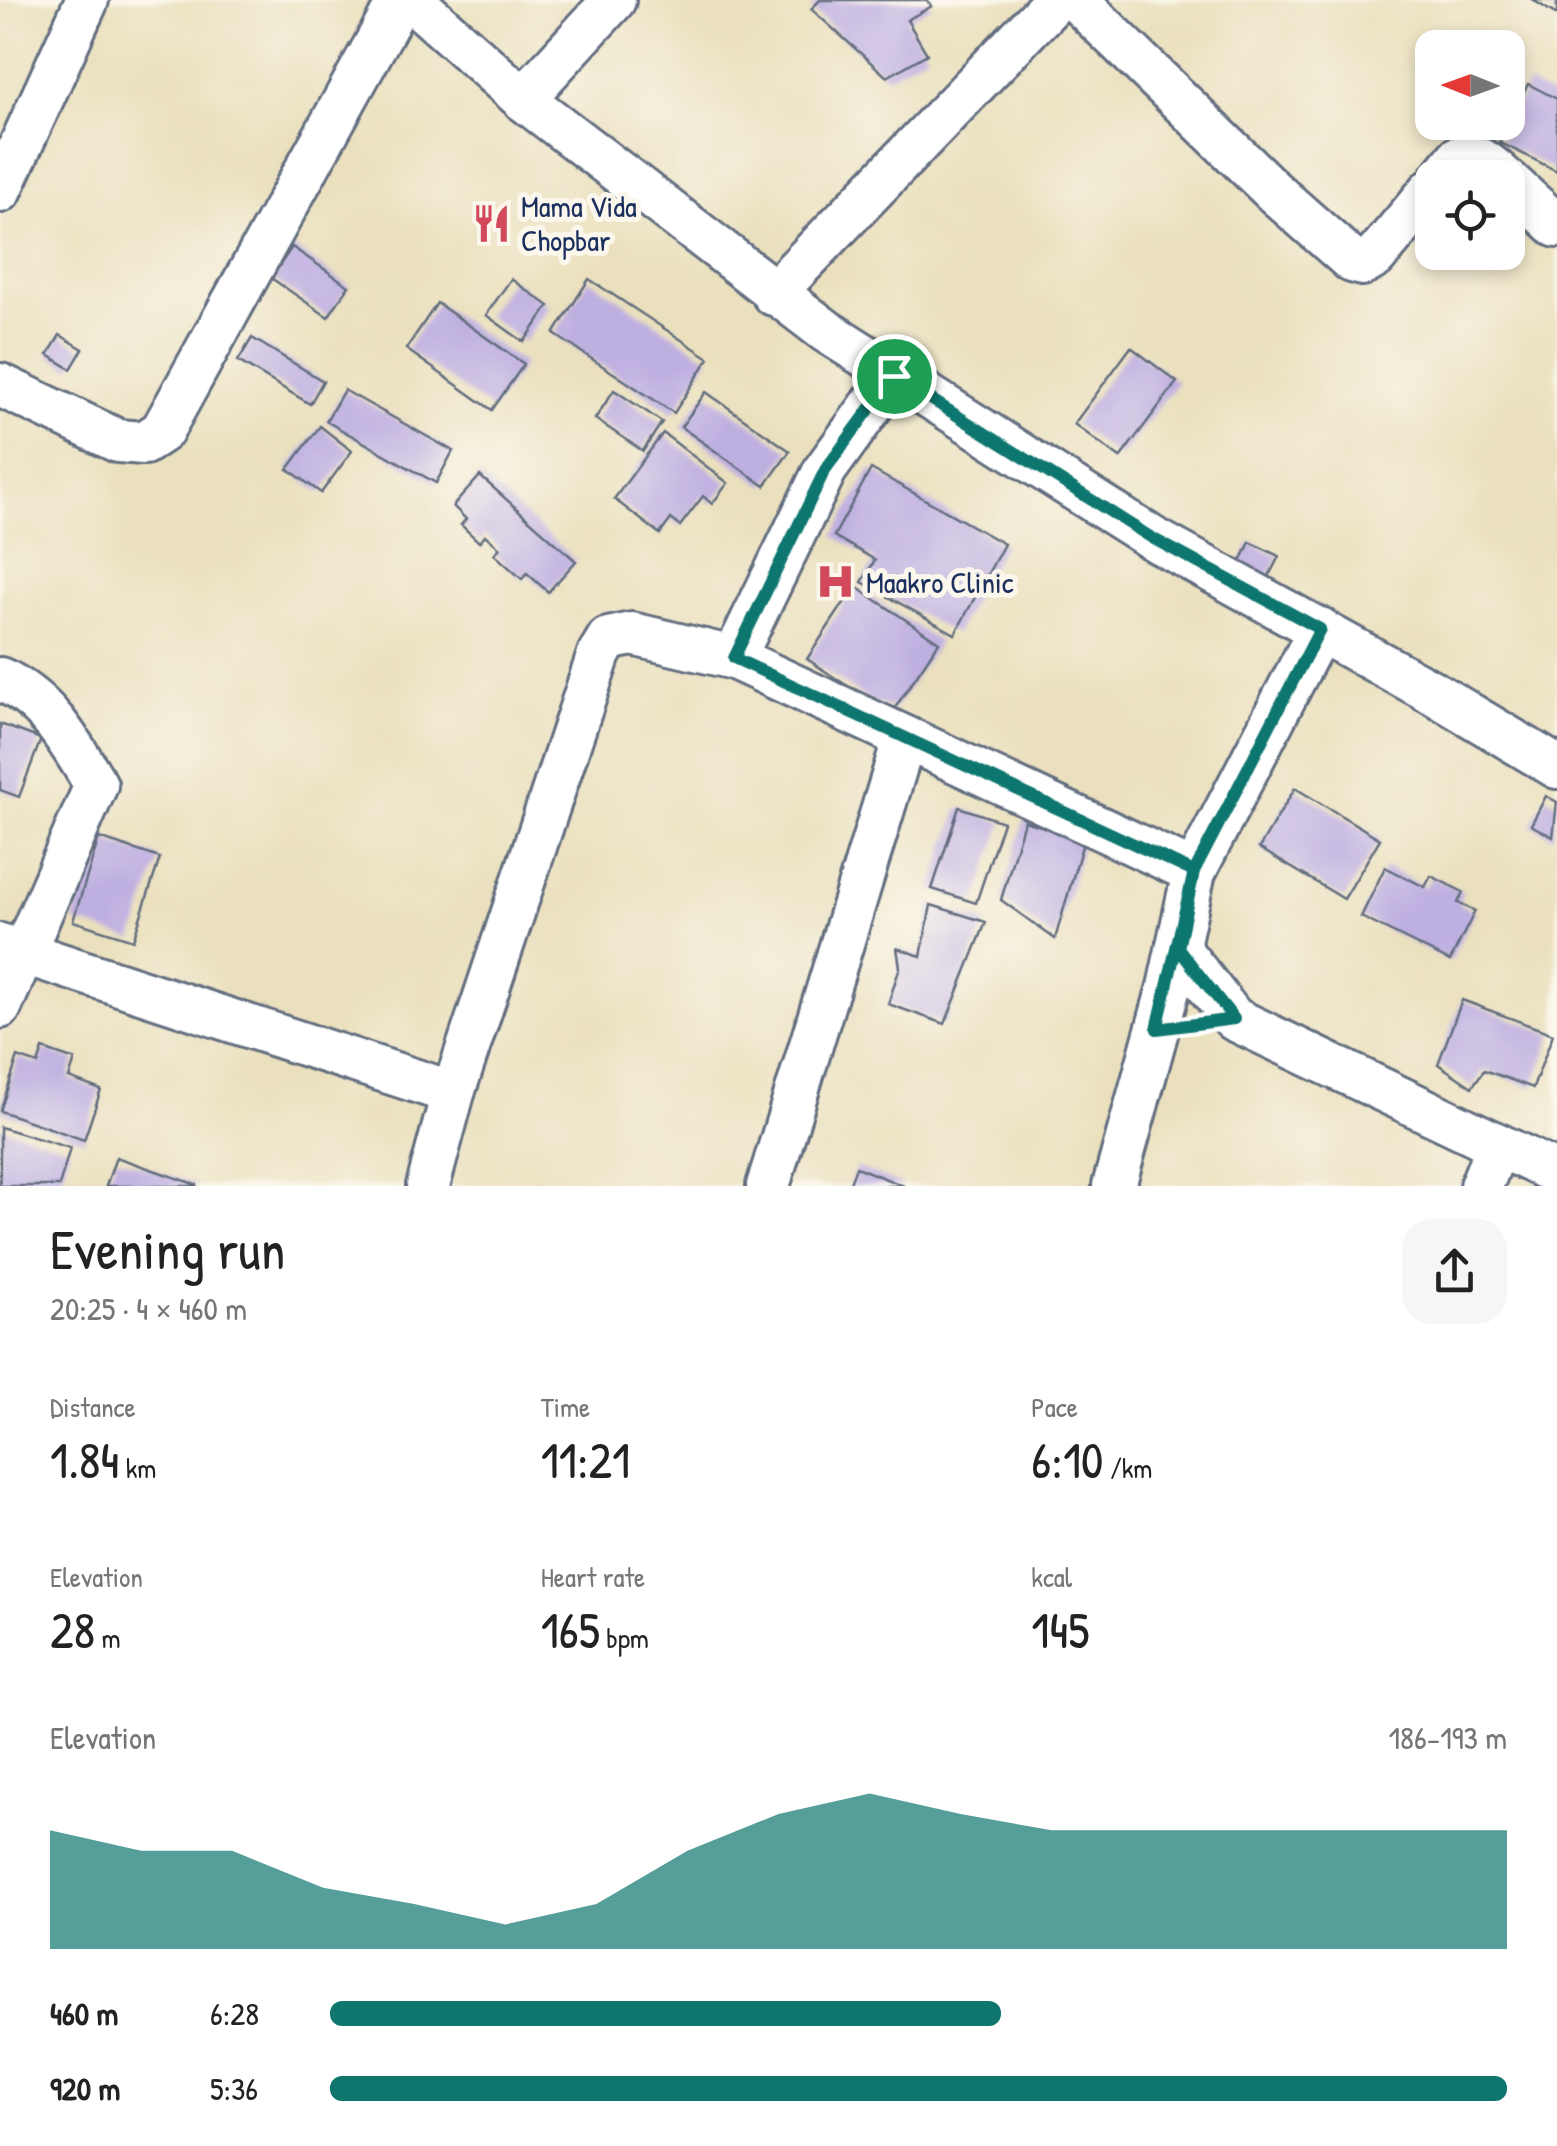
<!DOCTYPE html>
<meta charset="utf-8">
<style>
:root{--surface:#fff;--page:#f6f6f6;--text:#222;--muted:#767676;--accent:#0f766e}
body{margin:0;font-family:"Patrick Hand",sans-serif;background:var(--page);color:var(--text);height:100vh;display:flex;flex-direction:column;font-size:38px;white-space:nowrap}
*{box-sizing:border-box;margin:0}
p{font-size:32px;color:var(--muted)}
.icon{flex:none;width:55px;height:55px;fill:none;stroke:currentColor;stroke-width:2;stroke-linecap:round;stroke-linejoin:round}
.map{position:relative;height:1186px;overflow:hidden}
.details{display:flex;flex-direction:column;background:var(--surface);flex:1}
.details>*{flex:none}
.needle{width:65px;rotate:271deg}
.buttons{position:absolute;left:1415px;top:30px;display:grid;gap:20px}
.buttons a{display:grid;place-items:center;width:110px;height:110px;border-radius:20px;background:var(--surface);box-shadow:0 5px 15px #0003;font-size:50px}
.pin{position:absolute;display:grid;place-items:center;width:85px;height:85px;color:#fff;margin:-42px;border:5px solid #fff;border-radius:50%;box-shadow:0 2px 10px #0007}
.round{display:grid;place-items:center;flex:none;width:105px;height:105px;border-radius:30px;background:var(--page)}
.overview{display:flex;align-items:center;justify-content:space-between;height:170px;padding:0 50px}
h1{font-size:55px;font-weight:600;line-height:75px}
.metrics{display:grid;grid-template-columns:repeat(3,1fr);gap:15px;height:170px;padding:10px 50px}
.metrics div{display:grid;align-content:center}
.metrics b{font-size:50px;font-weight:600}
.metrics small{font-size:28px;font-weight:400}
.metrics p{font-size:28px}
.chart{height:280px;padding:20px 50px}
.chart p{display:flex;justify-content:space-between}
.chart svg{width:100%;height:180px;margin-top:10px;fill:var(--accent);opacity:.7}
ul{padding:0 50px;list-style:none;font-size:32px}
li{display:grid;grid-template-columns:160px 120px 1fr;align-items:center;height:75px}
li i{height:25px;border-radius:12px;background:var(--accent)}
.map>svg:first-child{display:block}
.building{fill:#beafe1}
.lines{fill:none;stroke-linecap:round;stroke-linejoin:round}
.minor-casing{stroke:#636d7f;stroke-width:48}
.minor{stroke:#fff;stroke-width:42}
.route-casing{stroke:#fff;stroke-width:20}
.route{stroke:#0f766e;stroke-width:12}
.labels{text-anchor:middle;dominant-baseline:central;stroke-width:10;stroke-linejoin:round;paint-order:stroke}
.poi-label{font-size:30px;fill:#1b2f5e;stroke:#fbf7ec;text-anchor:start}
</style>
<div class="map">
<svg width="1557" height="1186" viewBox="0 0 1557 1186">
<rect width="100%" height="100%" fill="#fbf7ec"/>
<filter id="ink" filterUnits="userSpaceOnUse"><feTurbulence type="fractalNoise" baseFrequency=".01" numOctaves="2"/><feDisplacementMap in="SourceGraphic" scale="20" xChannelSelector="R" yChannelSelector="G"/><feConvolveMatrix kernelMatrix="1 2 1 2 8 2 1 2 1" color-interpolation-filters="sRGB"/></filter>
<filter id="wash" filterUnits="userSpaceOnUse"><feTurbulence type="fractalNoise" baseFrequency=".0048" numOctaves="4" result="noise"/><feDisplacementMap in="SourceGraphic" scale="40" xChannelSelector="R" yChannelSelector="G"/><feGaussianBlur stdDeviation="2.25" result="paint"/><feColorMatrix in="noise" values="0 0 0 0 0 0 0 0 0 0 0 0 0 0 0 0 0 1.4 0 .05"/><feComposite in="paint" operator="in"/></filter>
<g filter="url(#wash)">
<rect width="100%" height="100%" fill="#eae0bd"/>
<g id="blocks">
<g class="building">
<path d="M 820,0 L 926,0 L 932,6 L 907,20 L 927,54 L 887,77 L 811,9 Z"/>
<path d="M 1533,0 L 1557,0 L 1557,15 Z"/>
<path d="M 1528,84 L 1557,99 L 1557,171 L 1499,142 Z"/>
<path d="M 292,247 L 349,286 L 328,317 L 271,278 Z"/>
<path d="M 511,279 L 549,306 L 524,342 L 486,315 Z"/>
<path d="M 589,279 L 709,358 L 674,413 L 554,334 Z"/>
<path d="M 437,303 L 524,364 L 492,410 L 406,349 Z"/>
<path d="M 60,335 L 83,349 L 71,369 L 48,355 Z"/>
<path d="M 252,338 L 323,381 L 310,404 L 238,361 Z"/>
<path d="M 1131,347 L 1177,382 L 1120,458 L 1074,424 Z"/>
<path d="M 344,390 L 453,451 L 436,483 L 326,421 Z"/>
<path d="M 614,390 L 662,422 L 643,451 L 595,419 Z"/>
<path d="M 706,392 L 790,451 L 765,486 L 681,427 Z"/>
<path d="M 320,426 L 352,451 L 321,493 L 288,469 Z"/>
<path d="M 663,433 L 728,483 L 712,504 L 703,496 L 680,526 L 671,519 L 660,534 L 614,499 Z"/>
<path d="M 871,469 L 1004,544 L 955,634 L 862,582 L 875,560 L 834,536 Z"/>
<path d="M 480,476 L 576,561 L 548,592 L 527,573 L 522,579 L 494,554 L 500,548 L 485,535 L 479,542 L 461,525 L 466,519 L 453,506 Z"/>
<path d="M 1250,542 L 1279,556 L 1267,580 L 1239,566 Z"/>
<path d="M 855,586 L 939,642 L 895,708 L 873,703 L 807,659 Z"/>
<path d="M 0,724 L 41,739 L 19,797 L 0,790 Z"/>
<path d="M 1295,788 L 1380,839 L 1344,899 L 1259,848 Z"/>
<path d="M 1546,796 L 1557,802 L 1553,837 L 1531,825 Z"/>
<path d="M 959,807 L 1003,822 L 976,903 L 932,889 Z"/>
<path d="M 1024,821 L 1084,839 L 1055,939 L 1001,900 Z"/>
<path d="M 99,838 L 160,858 L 133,940 L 73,921 Z"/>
<path d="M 1385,867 L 1425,887 L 1431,876 L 1463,892 L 1458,903 L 1475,911 L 1450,961 L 1361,917 Z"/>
<path d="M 931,905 L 986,922 L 945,1024 L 888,1004 L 900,967 L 897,948 L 921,956 Z"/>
<path d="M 1462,1000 L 1553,1034 L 1533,1088 L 1484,1070 L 1472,1087 L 1438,1064 Z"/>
<path d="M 43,1049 L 75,1060 L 69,1078 L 101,1090 L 84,1140 L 0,1111 L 18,1057 L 38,1064 Z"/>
<path d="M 0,1127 L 70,1148 L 59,1186 L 0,1186 Z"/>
<path d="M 116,1157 L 197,1185 L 197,1186 L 106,1186 Z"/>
<path d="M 856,1167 L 904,1186 L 849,1186 Z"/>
</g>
</g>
</g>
<g filter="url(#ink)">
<use href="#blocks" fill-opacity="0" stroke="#636d7f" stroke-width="2.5"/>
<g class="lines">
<defs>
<g id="minor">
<path d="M 412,0 L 523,99 L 826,331 L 1152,538 L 1432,692 L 1557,767"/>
<path d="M 1076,0 L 1274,192 L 1352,261 L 1363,264 L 1375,257 L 1432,189"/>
<path d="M 523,99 L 614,0"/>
<path d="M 1442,178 L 1458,158 C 1479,154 1489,164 1504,178"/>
<path d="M 1508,181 L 1557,226"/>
<path d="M 0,191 L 87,0"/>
<path d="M 773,294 L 1056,0"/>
<path d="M 0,385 L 118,441 L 144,443 L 162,431 L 400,0"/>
<path d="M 734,658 L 825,470 L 893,376"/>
<path d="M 0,679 C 47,699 71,744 96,785 L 0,1007"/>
<path d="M 0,945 L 453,1093"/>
<path d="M 1178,948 L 1234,1019 L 1557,1173"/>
<path d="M 428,1186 L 453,1093 L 599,654 L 608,639 L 632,634 L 734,658 L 1194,872"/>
<path d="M 768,1186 L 904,740"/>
<path d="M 1114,1186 L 1169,987 L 1194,872 L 1320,629"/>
<path d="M 1481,1186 L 1497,1147"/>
</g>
</defs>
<use href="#minor" class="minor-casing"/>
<use href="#minor" class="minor"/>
</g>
</g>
<g class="lines" filter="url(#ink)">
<defs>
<path id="route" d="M 894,376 L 825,470 L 734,658 L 1194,872 L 1178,948 L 1234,1019 L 1157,1029 L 1194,872 L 1320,629 L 1152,538 L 894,376"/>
</defs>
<use href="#route" class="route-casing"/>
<use href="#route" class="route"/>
</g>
<defs>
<symbol id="restaurant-bare" viewBox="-9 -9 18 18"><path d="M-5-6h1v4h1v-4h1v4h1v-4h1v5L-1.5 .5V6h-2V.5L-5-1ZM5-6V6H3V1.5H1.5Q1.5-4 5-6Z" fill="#d1495b" stroke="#fbf7ec" stroke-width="2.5" paint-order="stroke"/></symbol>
<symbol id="hospital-bare" viewBox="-9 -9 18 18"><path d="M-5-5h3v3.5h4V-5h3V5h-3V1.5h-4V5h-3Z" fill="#d1495b" stroke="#fbf7ec" stroke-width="2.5" paint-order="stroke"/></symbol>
</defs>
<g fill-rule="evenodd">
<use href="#restaurant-bare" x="464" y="196" width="55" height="55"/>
<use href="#hospital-bare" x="808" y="554" width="55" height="55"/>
</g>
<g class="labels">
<g class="poi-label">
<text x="521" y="206">Mama Vida<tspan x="521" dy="34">Chopbar</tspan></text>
<text x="866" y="582">Maakro Clinic</text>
</g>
</g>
</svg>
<div class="buttons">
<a><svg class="needle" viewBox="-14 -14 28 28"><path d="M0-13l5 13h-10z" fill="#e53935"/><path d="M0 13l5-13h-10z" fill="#767676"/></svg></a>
<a><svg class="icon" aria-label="locate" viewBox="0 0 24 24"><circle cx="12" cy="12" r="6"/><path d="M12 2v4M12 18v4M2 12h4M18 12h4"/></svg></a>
</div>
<div class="pin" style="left:894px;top:376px;background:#1e9e55"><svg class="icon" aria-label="arrive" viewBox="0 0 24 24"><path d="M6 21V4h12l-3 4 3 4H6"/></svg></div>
</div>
<section class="details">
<div class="overview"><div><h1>Evening run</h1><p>20:25 · 4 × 460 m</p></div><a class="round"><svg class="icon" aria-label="share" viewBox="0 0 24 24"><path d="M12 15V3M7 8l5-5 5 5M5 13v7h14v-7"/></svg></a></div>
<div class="metrics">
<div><p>Distance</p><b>1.84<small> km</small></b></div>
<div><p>Time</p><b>11:21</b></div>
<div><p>Pace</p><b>6:10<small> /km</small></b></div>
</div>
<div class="metrics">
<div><p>Elevation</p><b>28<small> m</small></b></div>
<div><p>Heart rate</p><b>165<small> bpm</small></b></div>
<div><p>kcal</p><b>145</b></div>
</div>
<div class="chart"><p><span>Elevation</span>186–193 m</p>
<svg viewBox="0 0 160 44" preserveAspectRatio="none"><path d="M0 44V15L10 20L20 20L30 29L40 33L50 38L60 33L70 20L80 11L90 6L100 11L110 15L120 15L130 15L140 15L150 15L160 15V44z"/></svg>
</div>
<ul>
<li><b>460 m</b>6:28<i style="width:57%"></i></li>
<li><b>920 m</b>5:36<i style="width:100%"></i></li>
</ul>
</section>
